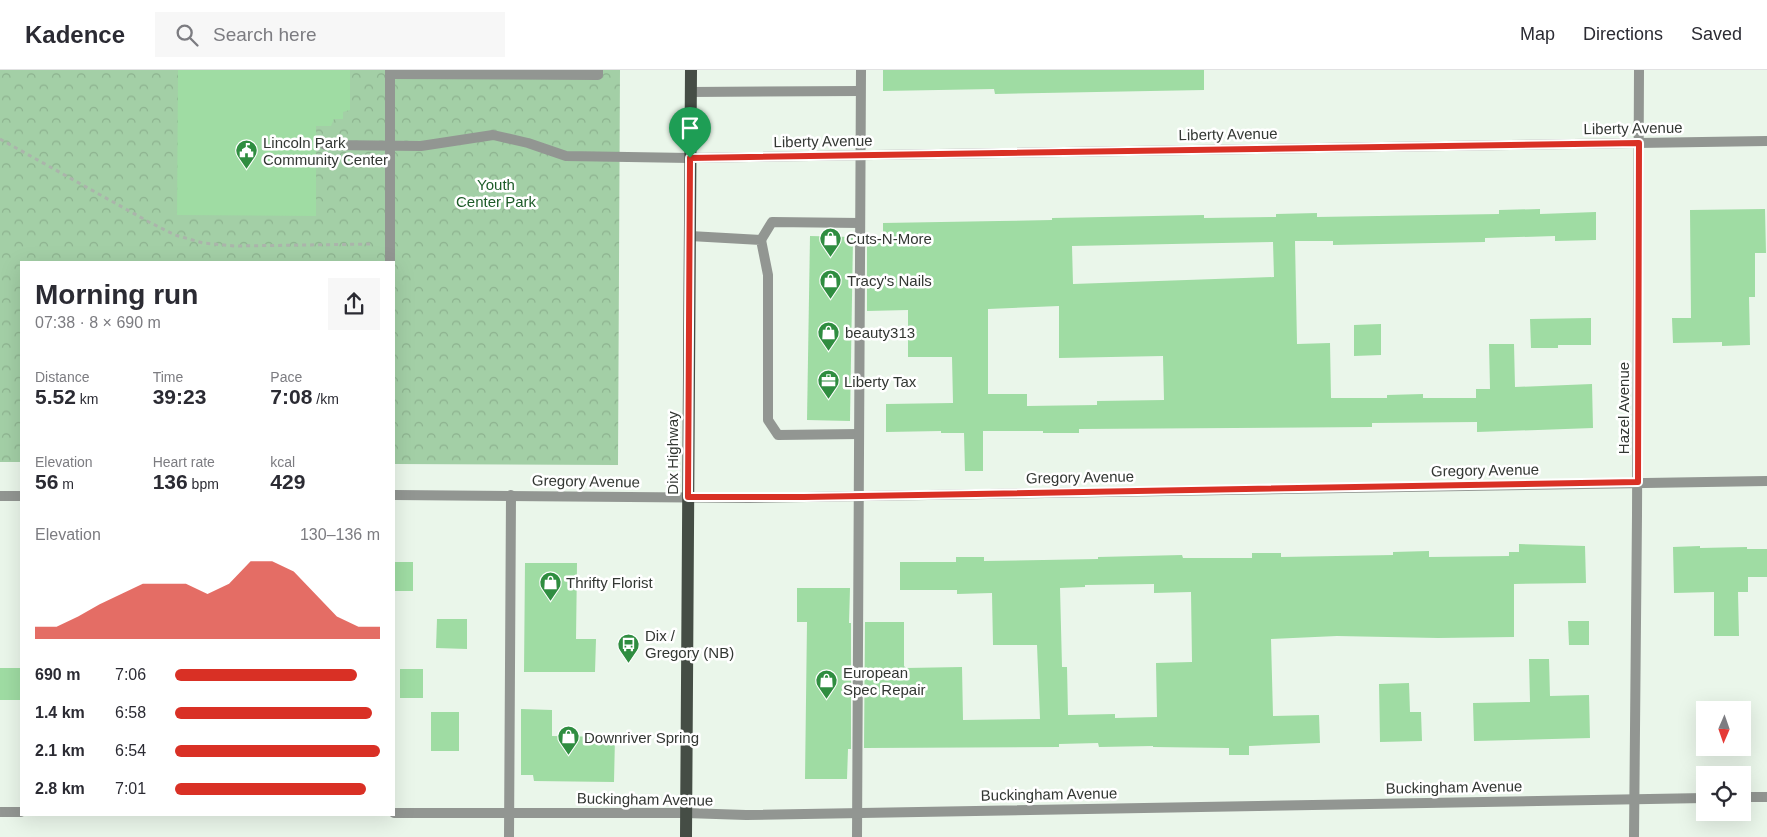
<!DOCTYPE html>
<meta charset="utf-8">
<style>
:root{--surface:#fff;--page:#f7f7f7;--text:#2b2b33;--muted:#7c7c81;--line:#e1e1e2;--accent:#d93025}
body{margin:0;font-family:Arial,sans-serif;background:var(--page);color:var(--text);height:100vh;display:flex;flex-direction:column;font-size:19px;white-space:nowrap}
*{box-sizing:border-box;margin:0}
p{font-size:16px;color:var(--muted)}
.icon{flex:none;width:28px;height:28px;fill:none;stroke:currentColor;stroke-width:2;stroke-linecap:round;stroke-linejoin:round}
.map{position:relative;flex:1;overflow:hidden}
.side{position:absolute;left:20px;top:191px;width:375px;height:555px;display:flex;flex-direction:column;background:var(--surface);border-radius:0px;box-shadow:0 5px 20px #0002}
.side>*{flex:none}
.needle{width:32px;rotate:182deg}
.buttons{position:absolute;left:1696px;top:631px;display:grid;gap:10px}
.buttons a{display:grid;place-items:center;width:55px;height:55px;border-radius:0px;background:var(--surface);box-shadow:0 5px 20px #0002;font-size:25px}
.pin{position:absolute;display:grid;place-items:center;width:42px;height:42px;color:#fff;margin:-51px -21px;border-radius:50% 50% 50% 0;rotate:-45deg;box-shadow:0 0 5px #0007}
.pin .icon{rotate:45deg}
.round{display:grid;place-items:center;flex:none;width:52px;height:52px;border-radius:0px;background:var(--page)}
.overview{display:flex;align-items:center;justify-content:space-between;height:85px;padding:0 15px}
h1{font-size:28px;font-weight:600;line-height:38px}
.metrics{display:grid;grid-template-columns:repeat(3,1fr);gap:8px;height:85px;padding:5px 15px}
.metrics div{display:grid;align-content:center}
.metrics b{font-size:21px;font-weight:600}
.metrics small{font-size:14px;font-weight:400}
.metrics p{font-size:14px}
.chart{height:140px;padding:10px 15px}
.chart p{display:flex;justify-content:space-between}
.chart svg{width:100%;height:90px;margin-top:5px;fill:var(--accent);opacity:.7}
ul{padding:0 15px;list-style:none;font-size:16px}
li{display:grid;grid-template-columns:80px 60px 1fr;align-items:center;height:38px}
li i{height:12px;border-radius:6px;background:var(--accent)}
header{display:flex;align-items:center;gap:30px;box-sizing:border-box;height:70px;padding:0 25px;background:var(--surface);border-bottom:1px solid var(--line)}
header strong{font-size:24px}
nav{display:flex;gap:28px;margin-inline-start:auto;font-size:18px}
.search{width:350px;height:45px;background:var(--page);display:flex;align-items:center;gap:12px;box-sizing:border-box;padding:0 18px;border-radius:0px;color:var(--muted);font-size:19px}
.map>svg:first-child{display:block}
.park{fill:url(#park-crowns)}
.building{fill:#9fdca3;fill-rule:evenodd}
.lines{fill:none;stroke-linecap:round;stroke-linejoin:round}
.path{stroke:#abb4ab;stroke-width:3;stroke-dasharray:4 4;stroke-linecap:butt}
.lane{stroke:#929692;stroke-width:10}
.street{stroke:#929692;stroke-width:10}
.primary{stroke:#454d45;stroke-width:12}
.route-casing{stroke:#fff;stroke-width:10}
.route{stroke:#d93025;stroke-width:6}
.labels{text-anchor:middle;dominant-baseline:central;stroke-width:5;stroke-linejoin:round;paint-order:stroke}
.street-label{font-size:15px;fill:#333733;stroke:#fff}
.poi-label{font-size:15px;fill:#333733;stroke:#fff;text-anchor:start}
.park-label{font-size:15px;fill:#1d5b28;stroke:#fff}
</style>
<header>
<strong>Kadence</strong>
<div class="search"><svg class="icon" aria-label="search" viewBox="0 0 24 24"><circle cx="10" cy="10" r="6"/><path d="M15 15l6 6"/></svg>Search here</div>
<nav><a>Map</a><a>Directions</a><a>Saved</a></nav>
</header>
<div class="map">
<svg width="1767" height="767" viewBox="0 0 1767 767">
<defs>
<pattern id="park-crowns" width="20" height="18" patternUnits="userSpaceOnUse" patternTransform="scale(1.25)"><rect width="20" height="18" fill="#a3cfa6"/><path d="M2 6a3 3 0 1 1 6 0M12 15a3 3 0 1 1 6 0" fill="none" stroke="#8db28f"/></pattern>
</defs>
<rect width="100%" height="100%" fill="#eaf6ea"/>
<path class="park" d="M 0,0 L 620,0 L 618,395 L 394,394 L 394,192 L 21,192 L 21,392 L 0,392 Z"/>
<g class="building">
<path d="M 178,0 L 350,0 L 350,40 L 343,42 L 343,49 L 334,49 L 331,56 L 316,56 L 316,146 L 177,145 Z"/>
<path d="M 883,0 L 1204,0 L 1204,20 L 995,24 L 994,19 L 883,21 Z"/>
<path d="M 1540,139 L 1540,144 L 1596,142 L 1596,170 L 1555,171 L 1555,166 L 1485,168 L 1485,172 L 1333,175 L 1333,171 L 1295,171 L 1297,274 L 1330,273 L 1331,328 L 1387,328 L 1387,325 L 1423,324 L 1423,328 L 1476,328 L 1476,319 L 1490,319 L 1489,274 L 1514,274 L 1515,317 L 1592,314 L 1593,358 L 1477,362 L 1477,352 L 1372,353 L 1372,357 L 1079,359 L 1079,363 L 1043,363 L 1043,361 L 983,361 L 983,401 L 965,401 L 964,363 L 941,363 L 941,361 L 886,362 L 886,334 L 953,333 L 952,287 L 908,287 L 908,240 L 867,241 L 867,167 L 883,167 L 883,153 L 999,151 L 1052,150 L 1052,148 L 1204,145 L 1204,148 L 1276,147 L 1276,144 L 1317,143 L 1317,147 L 1499,144 L 1499,140 ZM 1273,172 L 1274,207 L 1073,214 L 1072,176 ZM 1059,236 L 1059,288 L 1163,286 L 1164,330 L 1097,331 L 1097,335 L 1027,336 L 1027,324 L 988,324 L 988,239 Z"/>
<path d="M 1765,139 L 1766,183 L 1755,183 L 1755,227 L 1749,227 L 1750,275 L 1722,276 L 1722,272 L 1673,273 L 1672,248 L 1691,248 L 1690,140 Z"/>
<path d="M 810,166 L 853,167 L 850,351 L 807,350 Z"/>
<path d="M 1591,248 L 1591,275 L 1558,275 L 1558,278 L 1531,278 L 1530,249 Z"/>
<path d="M 1381,254 L 1381,285 L 1354,286 L 1354,255 Z"/>
<path d="M 1519,474 L 1585,476 L 1586,513 L 1514,514 L 1514,567 L 1438,568 L 1337,566 L 1271,569 L 1273,646 L 1319,645 L 1320,673 L 1249,676 L 1249,685 L 1229,685 L 1229,678 L 1153,677 L 1153,676 L 1099,677 L 1098,673 L 1059,674 L 1059,677 L 864,678 L 865,552 L 904,552 L 904,596 L 906,598 L 962,597 L 963,650 L 1040,649 L 1037,575 L 993,575 L 992,523 L 957,524 L 957,520 L 900,520 L 900,492 L 956,492 L 956,487 L 984,487 L 984,491 L 1098,489 L 1098,487 L 1182,485 L 1183,488 L 1252,488 L 1252,483 L 1281,483 L 1281,487 L 1393,485 L 1393,482 L 1429,481 L 1429,487 L 1509,486 L 1509,482 L 1519,482 ZM 1154,514 L 1154,523 L 1191,522 L 1192,592 L 1156,593 L 1157,647 L 1115,648 L 1115,644 L 1068,645 L 1067,597 L 1062,597 L 1060,518 L 1085,517 L 1085,515 Z"/>
<path d="M 1700,476 L 1700,478 L 1747,477 L 1747,479 L 1767,479 L 1767,507 L 1748,507 L 1748,522 L 1738,522 L 1739,566 L 1714,566 L 1714,522 L 1674,523 L 1673,477 Z"/>
<rect x="394" y="492" width="19" height="29"/>
<path d="M 525,493 L 577,493 L 576,569 L 596,569 L 595,602 L 524,602 Z"/>
<path d="M 797,518 L 850,518 L 849,553 L 851,553 L 851,679 L 848,679 L 847,709 L 805,709 L 807,552 L 797,552 Z"/>
<path d="M 437,549 L 467,549 L 467,579 L 436,578 Z"/>
<path d="M 1568,551 L 1589,551 L 1589,575 L 1569,575 Z"/>
<path d="M 1529,589 L 1549,589 L 1550,626 L 1589,625 L 1590,668 L 1474,671 L 1473,633 L 1530,632 Z"/>
<rect x="0" y="598" width="21" height="32"/>
<rect x="400" y="599" width="23" height="29"/>
<path d="M 1409,613 L 1410,642 L 1421,642 L 1422,671 L 1380,672 L 1379,614 Z"/>
<path d="M 521,639 L 552,640 L 552,666 L 615,667 L 614,712 L 534,711 L 533,705 L 521,705 Z"/>
<rect x="431" y="642" width="28" height="39"/>
</g>
<g class="lines">
<path class="path" d="M 0,69 L 149,152 L 175,165 L 203,173 L 235,176 L 374,174"/>
<g class="lane">
<path d="M 390,4 L 598,5 L 598,0"/>
<path d="M 691,22 L 860,21"/>
<path d="M 325,75 L 421,76 L 493,65 L 528,73 L 566,86 L 690,88"/>
<path d="M 690,166 L 761,170 L 768,205 L 768,350 L 778,365 L 859,364"/>
<path d="M 761,170 L 772,152 L 860,153"/>
<path d="M 390,192 L 390,0"/>
<path d="M 509,767 L 511,425"/>
<path d="M 857,767 L 861,0"/>
</g>
<g class="street">
<path d="M 690,88 L 1767,71"/>
<path d="M 394,425 L 749,428 L 1767,411"/>
<path d="M 0,426 L 21,426"/>
<path d="M 1742,727 L 1767,727"/>
<path d="M 0,742 L 21,742"/>
<path d="M 394,743 L 686,743 L 746,745 L 1705,728"/>
<path d="M 1634,767 L 1637,445 L 1639,0"/>
</g>
<path class="primary" d="M 686,767 L 691,0"/>
</g>
<g class="lines">
<defs>
<path id="route" d="M 1639,73 L 1638,412 L 804,427 L 688,427 L 690,88 Z"/>
</defs>
<use href="#route" class="route-casing"/>
<use href="#route" class="route"/>
</g>
<defs>
<symbol id="civic-pin" viewBox="-11 -11 22 30"><path d="M0 17L-7.5 6A9.5 9.5 0 1 1 7.5 6Z" fill="#2f8d40" stroke="#fff"/><path d="M-.6-6.5H3V-4.5H.6V-3L4-1V1h2V6H-6V1h2V-1L-.6-3ZM-1.2 2.5V6h2.4V2.5Z" fill="#fff"/></symbol>
<symbol id="shop-pin" viewBox="-11 -11 22 30"><path d="M0 17L-7.5 6A9.5 9.5 0 1 1 7.5 6Z" fill="#2f8d40" stroke="#fff"/><path d="M-5-2.5h2.3a2.7 3.5 0 0 1 5.4 0H5L5.5 6h-11ZM-1.5-2.5h3a1.5 2.3 0 0 0-3 0Z" fill="#fff"/></symbol>
<symbol id="office-pin" viewBox="-11 -11 22 30"><path d="M0 17L-7.5 6A9.5 9.5 0 1 1 7.5 6Z" fill="#2f8d40" stroke="#fff"/><path d="M-6-3h4V-5.5h4V-3h4V5H-6ZM-1-4.5V-3h2v-1.5ZM-6 0V1H6V0Z" fill="#fff"/></symbol>
<symbol id="bus-pin" viewBox="-11 -11 22 30"><path d="M0 17L-7.5 6A9.5 9.5 0 1 1 7.5 6Z" fill="#2f8d40" stroke="#fff"/><path d="M-5-6H5V4H4V6H2V4H-2V6H-4V4H-5ZM-3.5-4V0h7V-4ZM-3.5 1.2v1.5H-2V1.2ZM2 1.2v1.5H3.5V1.2Z" fill="#fff"/></symbol>
</defs>
<g fill-rule="evenodd">
<use href="#civic-pin" x="234" y="68" width="25" height="34"/>
<use href="#shop-pin" x="818" y="156" width="25" height="34"/>
<use href="#shop-pin" x="818" y="198" width="25" height="34"/>
<use href="#shop-pin" x="816" y="250" width="25" height="34"/>
<use href="#office-pin" x="816" y="298" width="25" height="34"/>
<use href="#shop-pin" x="538" y="500" width="25" height="34"/>
<use href="#bus-pin" x="616" y="562" width="25" height="34"/>
<use href="#shop-pin" x="814" y="598" width="25" height="34"/>
<use href="#shop-pin" x="556" y="654" width="25" height="34"/>
</g>
<g class="labels">
<g class="street-label">
<text transform="translate(1633 58) rotate(-1)">Liberty Avenue</text>
<text transform="translate(1228 64) rotate(-1)">Liberty Avenue</text>
<text transform="translate(823 71) rotate(-1)">Liberty Avenue</text>
<text transform="translate(1623 338) rotate(-90)">Hazel Avenue</text>
<text transform="translate(672 383) rotate(-90)">Dix Highway</text>
<text transform="translate(1485 400) rotate(-1)">Gregory Avenue</text>
<text transform="translate(1080 407) rotate(-1)">Gregory Avenue</text>
<text transform="translate(586 411) rotate(1)">Gregory Avenue</text>
<text transform="translate(1454 717) rotate(-1)">Buckingham Avenue</text>
<text transform="translate(1049 724) rotate(-1)">Buckingham Avenue</text>
<text transform="translate(645 729) rotate(1)">Buckingham Avenue</text>
</g>
<g class="poi-label">
<text x="263" y="72">Lincoln Park<tspan x="263" dy="17">Community Center</tspan></text>
<text x="846" y="168">Cuts-N-More</text>
<text x="847" y="210">Tracy's Nails</text>
<text x="845" y="262">beauty313</text>
<text x="844" y="311">Liberty Tax</text>
<text x="566" y="512">Thrifty Florist</text>
<text x="645" y="565">Dix /<tspan x="645" dy="17">Gregory (NB)</tspan></text>
<text x="843" y="602">European<tspan x="843" dy="17">Spec Repair</tspan></text>
<text x="584" y="667">Downriver Spring</text>
</g>
<g class="park-label">
<text x="496" y="114">Youth<tspan x="496" dy="17">Center Park</tspan></text>
</g>
</g>
</svg>
<div class="buttons">
<a><svg class="needle" viewBox="-14 -14 28 28"><path d="M0-13l5 13h-10z" fill="#e53935"/><path d="M0 13l5-13h-10z" fill="#7c7c81"/></svg></a>
<a><svg class="icon" aria-label="locate" viewBox="0 0 24 24"><circle cx="12" cy="12" r="6"/><path d="M12 2v4M12 18v4M2 12h4M18 12h4"/></svg></a>
</div>
<div class="pin" style="left:690px;top:88px;background:#1e9e55"><svg class="icon" aria-label="arrive" viewBox="0 0 24 24"><path d="M6 21V4h12l-3 4 3 4H6"/></svg></div>
<section class="side">
<div class="overview"><div><h1>Morning run</h1><p>07:38 · 8 × 690 m</p></div><a class="round"><svg class="icon" aria-label="share" viewBox="0 0 24 24"><path d="M12 15V3M7 8l5-5 5 5M5 13v7h14v-7"/></svg></a></div>
<div class="metrics">
<div><p>Distance</p><b>5.52<small> km</small></b></div>
<div><p>Time</p><b>39:23</b></div>
<div><p>Pace</p><b>7:08<small> /km</small></b></div>
</div>
<div class="metrics">
<div><p>Elevation</p><b>56<small> m</small></b></div>
<div><p>Heart rate</p><b>136<small> bpm</small></b></div>
<div><p>kcal</p><b>429</b></div>
</div>
<div class="chart"><p><span>Elevation</span>130–136 m</p>
<svg viewBox="0 0 160 44" preserveAspectRatio="none"><path d="M0 44V38L10 38L20 33L30 27L40 22L50 17L60 17L70 17L80 22L90 17L100 6L110 6L120 11L130 22L140 33L150 38L160 38V44z"/></svg>
</div>
<ul>
<li><b>690 m</b>7:06<i style="width:89%"></i></li>
<li><b>1.4 km</b>6:58<i style="width:96%"></i></li>
<li><b>2.1 km</b>6:54<i style="width:100%"></i></li>
<li><b>2.8 km</b>7:01<i style="width:93%"></i></li>
</ul>
</section>
</div>
